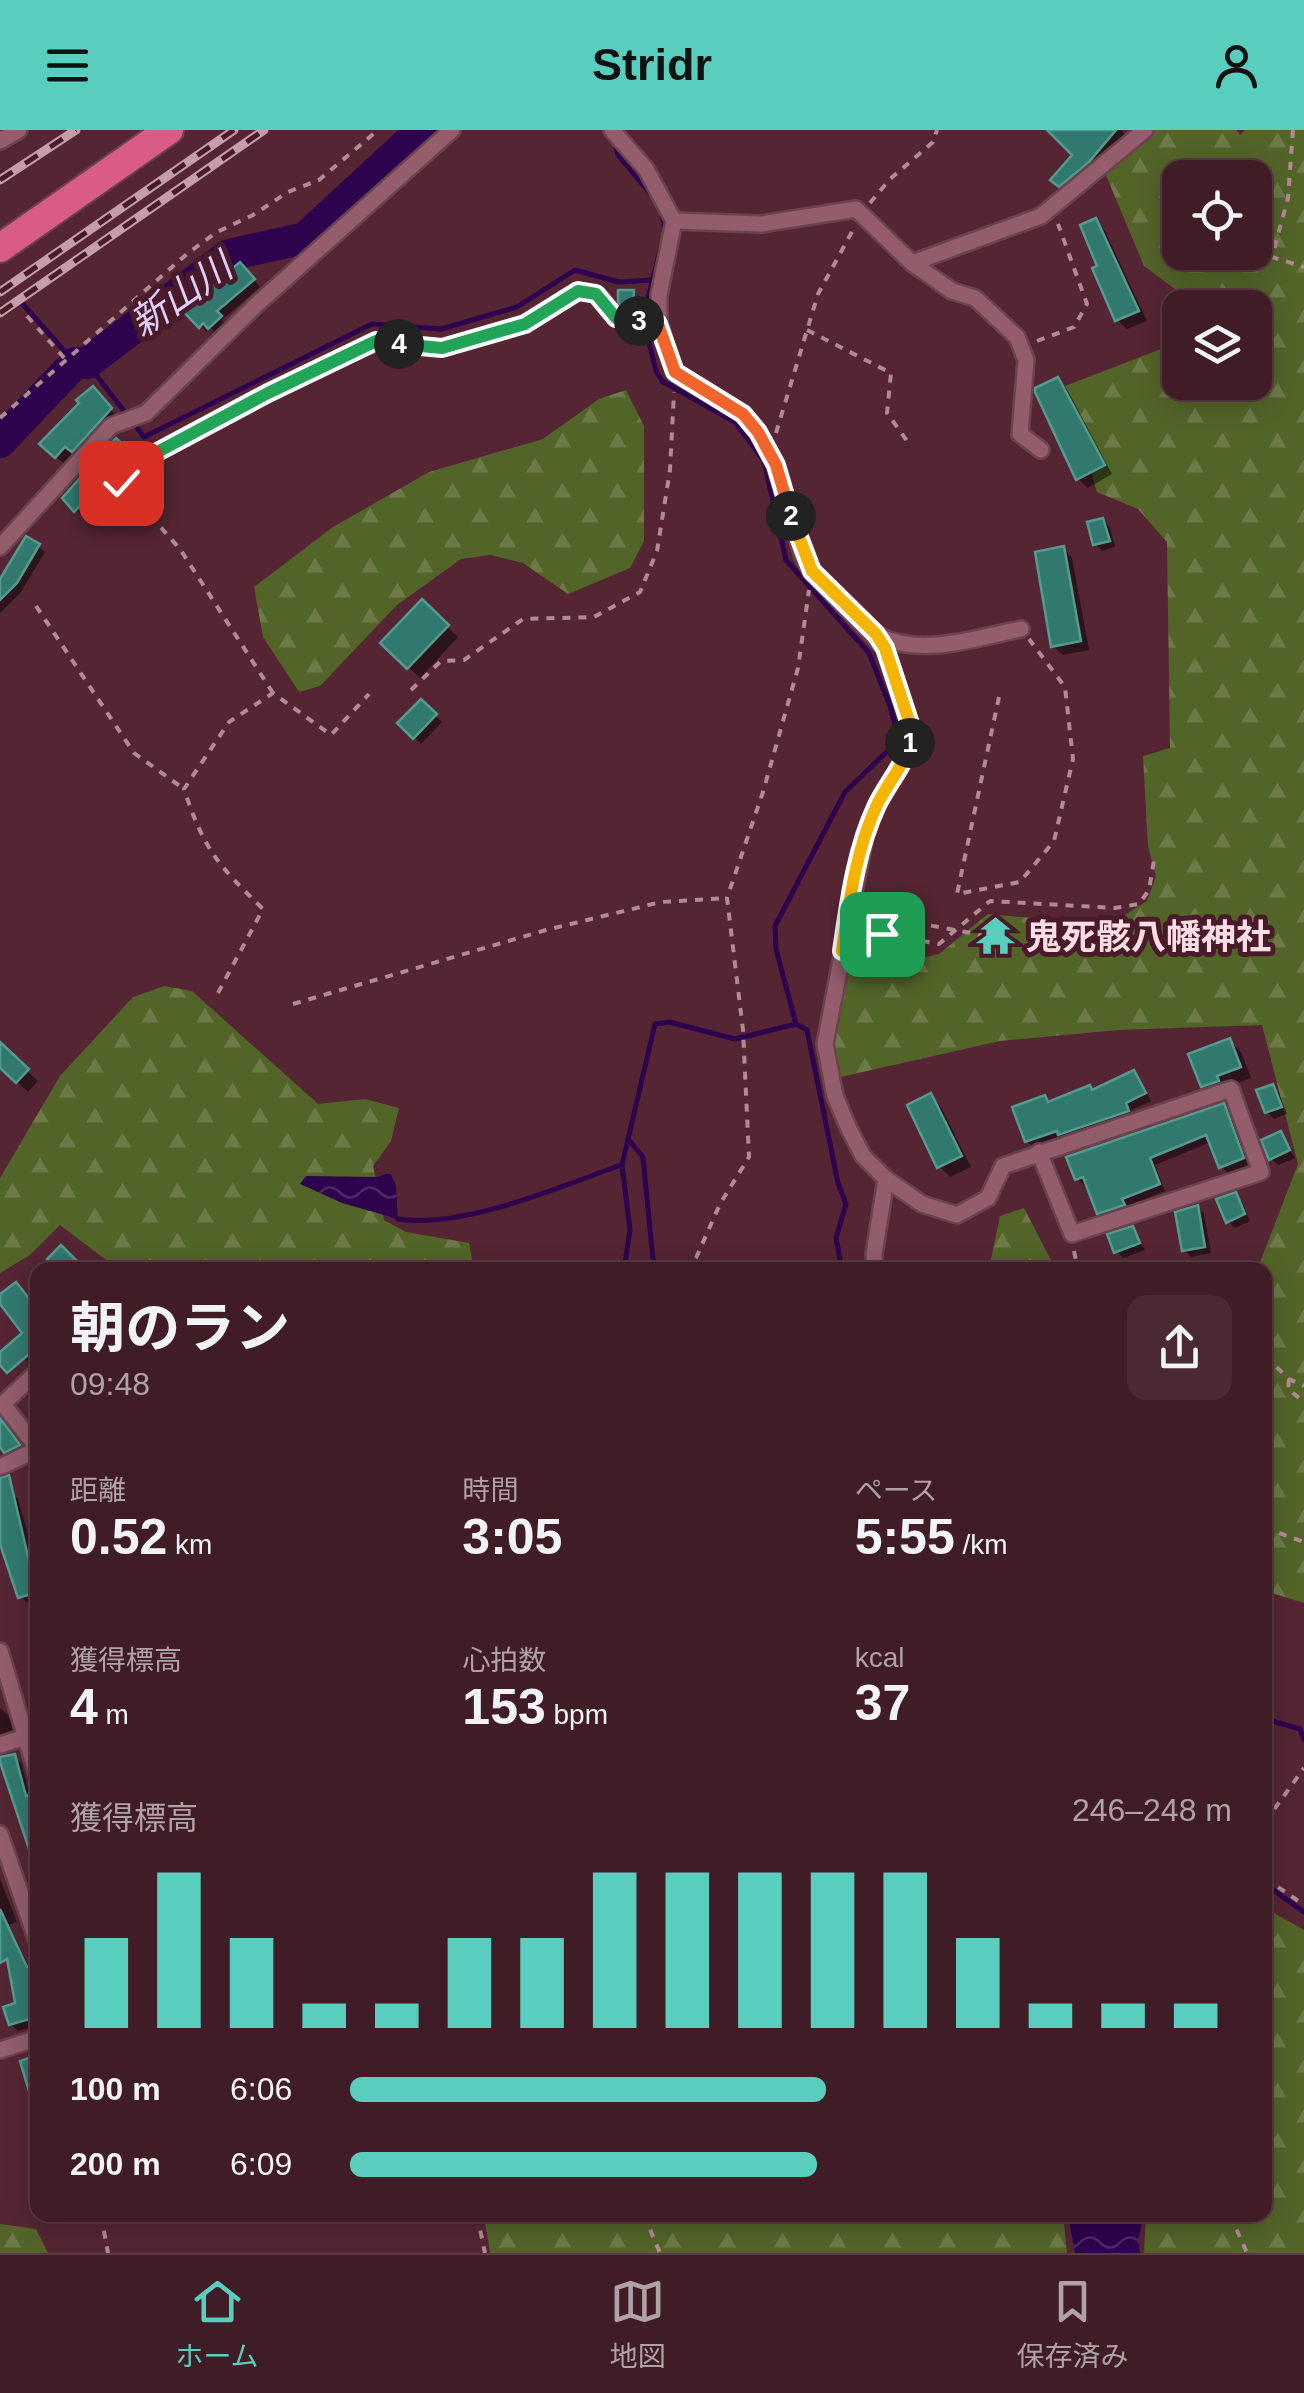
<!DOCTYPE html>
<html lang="ja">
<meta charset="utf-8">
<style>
:root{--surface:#401c26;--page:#4b2932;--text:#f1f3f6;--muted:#aea1a7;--line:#593a43;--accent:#59cebe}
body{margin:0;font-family:Helvetica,"Noto Sans JP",sans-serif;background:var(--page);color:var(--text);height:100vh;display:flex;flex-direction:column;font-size:38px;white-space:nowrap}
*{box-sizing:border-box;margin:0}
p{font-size:32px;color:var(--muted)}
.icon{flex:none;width:55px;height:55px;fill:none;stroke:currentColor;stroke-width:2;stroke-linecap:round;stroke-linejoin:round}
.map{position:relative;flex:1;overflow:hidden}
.drawer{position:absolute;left:30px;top:1132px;width:1242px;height:960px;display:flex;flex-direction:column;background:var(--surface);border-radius:20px;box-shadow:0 5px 25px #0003,0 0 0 2px var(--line)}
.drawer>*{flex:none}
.fabs{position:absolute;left:1162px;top:30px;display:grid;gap:20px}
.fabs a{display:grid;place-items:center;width:110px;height:110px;border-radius:20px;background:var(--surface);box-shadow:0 5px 25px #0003,0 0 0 2px var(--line);font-size:50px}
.pin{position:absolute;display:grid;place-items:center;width:85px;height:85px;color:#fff;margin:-42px;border-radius:20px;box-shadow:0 5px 15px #0006}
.km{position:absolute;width:50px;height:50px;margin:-25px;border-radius:50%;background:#222;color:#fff;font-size:28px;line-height:50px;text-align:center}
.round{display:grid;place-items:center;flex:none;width:105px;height:105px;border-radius:20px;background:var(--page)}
.headline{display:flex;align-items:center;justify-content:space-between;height:170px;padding:0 40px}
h1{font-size:55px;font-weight:700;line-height:75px}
.figures{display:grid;grid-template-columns:repeat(3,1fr);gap:15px;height:170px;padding:10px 40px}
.figures div{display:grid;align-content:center}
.figures b{font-size:50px;font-weight:700}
.figures small{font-size:28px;font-weight:400}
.figures p{font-size:28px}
.chart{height:280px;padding:20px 40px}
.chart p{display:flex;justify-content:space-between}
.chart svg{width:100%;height:180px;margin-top:10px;stroke:var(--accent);stroke-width:6}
ul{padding:0 40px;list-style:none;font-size:32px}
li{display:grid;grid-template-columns:160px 120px 1fr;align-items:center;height:75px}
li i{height:25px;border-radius:12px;background:var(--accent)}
header{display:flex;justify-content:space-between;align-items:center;height:130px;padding:0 40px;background:var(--accent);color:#111;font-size:45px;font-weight:700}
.tabs{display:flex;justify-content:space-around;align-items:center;height:140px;border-top:2px solid var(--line);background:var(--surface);font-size:28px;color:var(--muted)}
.tabs a{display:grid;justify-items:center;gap:5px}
.tabs .current{color:var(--accent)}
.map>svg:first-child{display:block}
.forest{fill:url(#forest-firs);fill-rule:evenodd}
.water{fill:url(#water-waves)}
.shadow{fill:#0007}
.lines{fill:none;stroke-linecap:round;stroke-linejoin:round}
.stream{stroke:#2c034c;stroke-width:5}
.river{stroke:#2c034c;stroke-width:32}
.building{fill:#31796f;stroke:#549a8f;stroke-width:2.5}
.minor-casing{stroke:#6b424f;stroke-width:20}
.trunk-casing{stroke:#6b424f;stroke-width:32}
.path{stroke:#b18a93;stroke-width:4;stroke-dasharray:8 8;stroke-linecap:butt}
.minor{stroke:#935d6b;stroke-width:15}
.trunk{stroke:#d85c84;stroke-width:28}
.rail-casing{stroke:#c49fa7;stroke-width:9}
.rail{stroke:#491a29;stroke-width:5;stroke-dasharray:15;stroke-linecap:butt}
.split-1-casing{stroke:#fff;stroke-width:20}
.split-2-casing{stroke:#fff;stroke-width:20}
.split-3-casing{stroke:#fff;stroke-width:20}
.split-4-casing{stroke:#fff;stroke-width:20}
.split-5-casing{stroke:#fff;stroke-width:20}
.split-1{stroke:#f5b400;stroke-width:12}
.split-2{stroke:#f5b400;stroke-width:12}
.split-3{stroke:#f0652b;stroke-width:12}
.split-4{stroke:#22a559;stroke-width:12}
.split-5{stroke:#22a559;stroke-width:12}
.labels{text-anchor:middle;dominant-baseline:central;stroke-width:10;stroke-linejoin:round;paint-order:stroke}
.poi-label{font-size:35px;font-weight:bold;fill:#fedee4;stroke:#491a29;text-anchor:start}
.water-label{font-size:38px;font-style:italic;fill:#dfcef8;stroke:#491a29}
</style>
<header><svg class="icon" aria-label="menu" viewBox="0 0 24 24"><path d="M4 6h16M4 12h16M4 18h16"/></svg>Stridr<svg class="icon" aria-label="person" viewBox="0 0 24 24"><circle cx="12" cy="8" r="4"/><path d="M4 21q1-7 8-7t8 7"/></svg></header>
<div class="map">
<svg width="1304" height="2123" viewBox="0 0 1304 2123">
<defs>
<pattern id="forest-firs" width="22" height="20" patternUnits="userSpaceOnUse" patternTransform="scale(2.5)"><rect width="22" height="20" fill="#536429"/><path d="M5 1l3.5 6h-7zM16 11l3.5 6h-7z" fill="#6d7a48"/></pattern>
<pattern id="water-waves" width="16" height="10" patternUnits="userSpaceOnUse" patternTransform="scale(2.5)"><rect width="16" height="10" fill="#2c034c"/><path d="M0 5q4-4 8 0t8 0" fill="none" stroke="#4c2766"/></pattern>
</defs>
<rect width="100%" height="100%" fill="#552533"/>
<g class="forest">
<path d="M 1155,0 L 1237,0 L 1240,5 L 1245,0 L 1304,0 L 1304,1473 L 1265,1461 L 1265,1140 L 1257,1140 L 1298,1034 L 1262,895 L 1118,900 L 1000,911 L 836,948 L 833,905 L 840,835 L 871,818 L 923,828 L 939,824 L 988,784 L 1109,795 L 1147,771 L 1156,746 L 1148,716 L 1143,626 L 1170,618 L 1167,412 L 1138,379 L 1097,362 L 1065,256 L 1174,214 L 1180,198 L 1180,252 L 1255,252 L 1255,178 L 1187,177 L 1190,170 L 1144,136 L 1103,38 ZM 1180,48 L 1255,48 L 1255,122 L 1180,122 Z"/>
<path d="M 626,260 L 644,296 L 644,411 L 630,438 L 568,464 L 523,433 L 490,425 L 461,429 L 397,475 L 320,556 L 299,562 L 263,507 L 254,457 L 333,397 L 429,342 L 543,309 L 599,269 Z"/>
<path d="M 164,856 L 192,861 L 318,974 L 365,969 L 399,978 L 391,1011 L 373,1036 L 384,1090 L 406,1102 L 469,1113 L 474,1140 L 119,1140 L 60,1095 L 30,1125 L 0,1143 L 0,1048 L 60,946 L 133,867 Z"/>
<path d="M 1024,1078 L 1056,1140 L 999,1140 L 990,1134 L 1000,1086 Z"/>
<path d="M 1265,1778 L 1304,1800 L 1304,2123 L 1144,2123 L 1146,2085 L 1265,2085 Z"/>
<path d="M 484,2085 L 1063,2085 L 1067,2123 L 490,2123 Z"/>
<path d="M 0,2094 L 36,2099 L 48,2123 L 0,2123 Z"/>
</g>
<g class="water">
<path d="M 390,1042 L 396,1056 L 398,1089 L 342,1073 L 300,1054 L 306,1046 L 378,1047 Z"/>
<path d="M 1068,2085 L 1144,2085 L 1138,2110 L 1140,2123 L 1075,2123 Z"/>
</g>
<g class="shadow">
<path d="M 1063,0 L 1121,0 L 1125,4 L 1095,38 L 1067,62 L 1054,49 L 1076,25 Z"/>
<path d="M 1095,91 L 1105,101 L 1147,191 L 1127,199 L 1117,190 L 1101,137 Z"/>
<path d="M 247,142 L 260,157 L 222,190 L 226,195 L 217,204 L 211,198 L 207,202 L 182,177 Z"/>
<path d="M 1058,250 L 1067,259 L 1112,344 L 1088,358 L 1078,349 L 1037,262 Z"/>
<path d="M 99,266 L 117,287 L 80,327 L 73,322 L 63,333 L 42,314 Z"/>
<path d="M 116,311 L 138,334 L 130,343 L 122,336 L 99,358 L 106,364 L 83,387 L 65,368 Z"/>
<path d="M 1103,390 L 1110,397 L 1115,417 L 1102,421 L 1096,414 Z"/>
<path d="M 38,416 L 45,422 L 21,462 L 0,483 L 0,447 L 2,450 Z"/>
<path d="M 1063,419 L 1072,428 L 1089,520 L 1063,525 L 1053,516 Z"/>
<path d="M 422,473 L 458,507 L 420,548 L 384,513 Z"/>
<path d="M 421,572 L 442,592 L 421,614 L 400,593 Z"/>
<path d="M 1230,911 L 1241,922 L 1251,948 L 1226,957 L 1214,967 L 1203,956 Z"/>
<path d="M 0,916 L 38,951 L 28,962 L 0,936 Z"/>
<path d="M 1134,943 L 1151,971 L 1131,980 L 1135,988 L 1067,1011 L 1064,1007 L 1034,1018 L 1027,1011 L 1044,968 L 1051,974 L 1094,962 Z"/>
<path d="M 1272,957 L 1279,964 L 1287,984 L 1274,989 L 1267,982 Z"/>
<path d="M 930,966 L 941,977 L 971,1037 L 950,1047 L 939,1036 Z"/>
<path d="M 1224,976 L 1230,983 L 1249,1034 L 1228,1043 L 1221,1036 L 1211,1012 L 1155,1035 L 1165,1061 L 1127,1076 L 1130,1082 L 1107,1089 L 1100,1082 L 1088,1054 L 1084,1055 L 1077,1048 Z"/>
<path d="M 1280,1004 L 1295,1028 L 1278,1035 L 1271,1029 Z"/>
<path d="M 1235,1065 L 1242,1072 L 1250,1091 L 1235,1098 L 1228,1091 Z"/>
<path d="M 1197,1077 L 1204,1084 L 1211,1123 L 1191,1127 L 1184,1120 Z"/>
<path d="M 1132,1099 L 1145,1120 L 1123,1128 L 1117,1121 Z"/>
<path d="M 38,1203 L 38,1230 L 30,1235 L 18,1222 Z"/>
<path d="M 0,1290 L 25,1322 L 13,1328 L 3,1317 L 0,1320 Z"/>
<path d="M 11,1362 L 18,1369 L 38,1440 L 38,1470 L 27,1473 L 21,1466 L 0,1401 L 0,1364 Z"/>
<path d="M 0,1578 L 8,1585 L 14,1603 L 0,1606 Z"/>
<path d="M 14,1626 L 21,1633 L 30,1666 L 37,1673 L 38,1747 L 2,1629 Z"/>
<path d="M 0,1749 L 17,1792 L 9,1795 L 30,1839 L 37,1846 L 38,1857 L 33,1858 L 38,1895 L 18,1901 L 11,1894 L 18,1875 L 11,1835 L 0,1818 Z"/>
</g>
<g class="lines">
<g class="stream">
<path d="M 615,13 L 618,25 L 654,68"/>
<path d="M 662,82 L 665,101 L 643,188 L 656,241 L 662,251 L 735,292 L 764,331 L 786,430 L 869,523 L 890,576 L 899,610 L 845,662 L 775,796 L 776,819 L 796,894 L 807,900 L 838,1053 L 846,1074 L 836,1108 L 842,1140"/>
<path d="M 0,181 L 2,184 L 21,172 L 75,233"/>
<path d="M 87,233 L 144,307 L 372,194 L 441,199 L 517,177 L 575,140 L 619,152 L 651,150"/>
<path d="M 628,1009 L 643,1027 L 654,1140"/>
<path d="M 398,1089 C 463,1099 559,1057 621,1035"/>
<path d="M 624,1140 L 630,1100 L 622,1035 L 655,894 L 669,892 L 735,909 L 796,894"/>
<path d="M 1265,1589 L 1300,1599 L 1304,1610"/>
<path d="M 1265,1754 L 1304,1782"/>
</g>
<path class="river" d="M 0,312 L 75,233 L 87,233 L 229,125 L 305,108 L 422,0"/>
</g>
<g class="building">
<path d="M 1047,0 L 1116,0 L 1089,32 L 1059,57 L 1050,50 L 1072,25 Z"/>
<path d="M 1096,88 L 1139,181 L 1115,191 L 1092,138 L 1097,136 L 1080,95 Z"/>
<path d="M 240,132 L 255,149 L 217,181 L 222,186 L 208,199 L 203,193 L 199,198 L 179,177 L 196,160 L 201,165 Z"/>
<path d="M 618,160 L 634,160 L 633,175 L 618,174 Z"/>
<path d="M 1058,247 L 1105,335 L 1076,350 L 1035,262 L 1035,258 Z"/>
<path d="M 93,256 L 112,278 L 72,322 L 65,317 L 55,328 L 39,314 L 79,273 L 76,270 Z"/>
<path d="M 116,308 L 134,325 L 122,338 L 114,331 L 94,350 L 101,356 L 74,382 L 62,368 Z"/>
<path d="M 1103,388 L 1110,411 L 1093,415 L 1087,392 Z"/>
<path d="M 26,406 L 40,414 L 17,453 L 0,470 L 0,449 Z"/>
<path d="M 1064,416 L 1081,511 L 1051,517 L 1035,422 Z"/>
<path d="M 422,469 L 449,495 L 407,539 L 380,513 Z"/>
<path d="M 421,569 L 437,584 L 413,609 L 397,593 Z"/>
<path d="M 1230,908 L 1241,937 L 1217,946 L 1219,951 L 1201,957 L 1188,924 Z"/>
<path d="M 0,912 L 29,939 L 16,953 L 0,938 Z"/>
<path d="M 1134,940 L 1146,963 L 1126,973 L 1129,981 L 1058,1005 L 1057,1001 L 1025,1012 L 1012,977 L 1045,965 L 1048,972 L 1090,955 L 1092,960 Z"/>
<path d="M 1273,954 L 1282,977 L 1265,983 L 1256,960 Z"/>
<path d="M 931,963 L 962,1026 L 937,1038 L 907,975 Z"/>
<path d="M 1224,973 L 1244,1028 L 1219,1038 L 1206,1005 L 1150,1028 L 1160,1054 L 1122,1069 L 1125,1075 L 1097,1084 L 1083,1047 L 1075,1050 L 1066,1027 Z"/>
<path d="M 1281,1001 L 1290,1020 L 1269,1030 L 1261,1010 Z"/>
<path d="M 1236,1062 L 1245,1084 L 1226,1093 L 1216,1069 Z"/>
<path d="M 1198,1075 L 1205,1117 L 1182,1121 L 1175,1082 Z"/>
<path d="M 1133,1096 L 1140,1113 L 1114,1123 L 1107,1104 Z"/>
<path d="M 61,1115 L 86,1140 L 58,1140 L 47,1129 Z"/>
<path d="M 16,1152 L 38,1180 L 38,1222 L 35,1219 L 7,1243 L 0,1235 L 0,1222 L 22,1203 L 0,1174 L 0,1164 Z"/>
<path d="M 0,1288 L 20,1315 L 4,1323 L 0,1317 Z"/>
<path d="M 9,1345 L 30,1435 L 38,1453 L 38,1462 L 18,1468 L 0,1414 L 0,1348 Z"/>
<path d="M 15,1624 L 26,1666 L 31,1664 L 38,1684 L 38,1734 L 34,1734 L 0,1632 L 0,1627 Z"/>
<path d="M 0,1779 L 27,1837 L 31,1836 L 36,1865 L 31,1866 L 37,1887 L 9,1895 L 3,1877 L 15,1873 L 7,1829 L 0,1833 Z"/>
<path d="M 38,1925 L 38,1977 L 34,1978 L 20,1931 Z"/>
</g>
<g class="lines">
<defs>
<g id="minor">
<path d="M 612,0 L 646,39 L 674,91 L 659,165 L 659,193 L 675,243 L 743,284 L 758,302 L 775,335 L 803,426 L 811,441 L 885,518 L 913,603 L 907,624 L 877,675 L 865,705 L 825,914 L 835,966 L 849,999 L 863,1026 L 886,1049 L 874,1124 L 875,1140"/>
<path d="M 0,11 L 19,0"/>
<path d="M 674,91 L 761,94 L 856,79 L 912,133 L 1041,86 L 1145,0"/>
<path d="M 912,133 L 952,161 L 975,168 L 1017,207 L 1026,230 L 1020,304 L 1041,320"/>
<path d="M 0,417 L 111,296 L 146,283 L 255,176 L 452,0"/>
<path d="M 879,506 C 922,527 976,508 1021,499"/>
<path d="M 886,1049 L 922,1074 L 957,1085 L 988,1068 L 1003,1036 L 1231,959 L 1261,1042 L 1072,1104 L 1039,1022"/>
<path d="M 38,1241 L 3,1274 L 38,1319"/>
<path d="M 0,1337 L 38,1319"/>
<path d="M 0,1521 L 38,1648"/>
<path d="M 0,1615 L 25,1607"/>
<path d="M 0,1704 L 38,1814"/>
<path d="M 0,1920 L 38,1908"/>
</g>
<path id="trunk" d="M 0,118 L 169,0"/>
</defs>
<use href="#minor" class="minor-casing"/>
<use href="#trunk" class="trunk-casing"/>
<g class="path">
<path d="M 1293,0 L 1288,68 L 1272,127 L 1304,137"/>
<path d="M 870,73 L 889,50 L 933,12 L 937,0"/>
<path d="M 27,186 L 66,230"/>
<path d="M 807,200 L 891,243 L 887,283 L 910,315"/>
<path d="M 1037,211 L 1074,197 L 1087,174 L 1058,94"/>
<path d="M 0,288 L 188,123 L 217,102 L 253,85 L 288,62 L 319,50 L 378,0"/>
<path d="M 776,303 L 818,164 L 854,98"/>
<path d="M 36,476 L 134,623 L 184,659"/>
<path d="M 411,560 L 441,531 L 464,530 L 523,489 L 594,487 L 640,462 L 657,421 L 670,340 L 674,262"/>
<path d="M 273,563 L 180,419 L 121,353 L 151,326 L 175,311 L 376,211 L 442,218 L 525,194 L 578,161 L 596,164 L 616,188 L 644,192"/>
<path d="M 999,567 L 957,764 L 1020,752 L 1054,711 L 1073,629 L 1065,557 L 1029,509"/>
<path d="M 868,784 L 982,805"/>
<path d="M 860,813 L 882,804 L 939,814 L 990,771 L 1115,778 L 1139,774 L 1149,760 L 1154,730"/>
<path d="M 218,863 L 263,779 C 218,735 204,720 184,659 L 229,592 L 273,563 L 331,605 L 369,564"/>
<path d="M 293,874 L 546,800 L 661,772 L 727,768"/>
<path d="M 1074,1121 L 1078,1140"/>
<path d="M 685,1140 L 696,1128 L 720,1074 L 749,1027 L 743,900 L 727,768 L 763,662 L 798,538 L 809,460"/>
<path d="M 1265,1226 L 1289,1249 L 1304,1256"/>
<path d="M 1289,1249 L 1288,1259 L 1304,1272"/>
<path d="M 1279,1403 L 1304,1412"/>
<path d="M 1265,1692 L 1304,1638"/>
<path d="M 1265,1748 L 1304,1775"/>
<path d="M 101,2085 L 108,2123"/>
<path d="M 477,2085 L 485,2123"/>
<path d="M 644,2085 L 660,2123"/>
<path d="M 1230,2085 L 1247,2123"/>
</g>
<use href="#minor" class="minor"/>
<use href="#trunk" class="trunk"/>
<defs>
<g id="rail">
<path d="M 0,50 L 76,0"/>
<path d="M 0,162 L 234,0"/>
<path d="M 0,183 L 264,0"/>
</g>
</defs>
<use href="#rail" class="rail-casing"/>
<use href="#rail" class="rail"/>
</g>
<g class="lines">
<defs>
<path id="split-1" d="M 882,804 L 842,821 C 849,773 856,719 877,675 C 887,654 904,636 910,613"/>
<path id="split-2" d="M 791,386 L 812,441 L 876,504 L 885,518 L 913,603 L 910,613"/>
<path id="split-3" d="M 639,191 L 658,194 L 675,242 L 743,284 L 758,302 L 776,335 L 791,386"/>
<path id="split-4" d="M 399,214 L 442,218 L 525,194 L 578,161 L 596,164 L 616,188 L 639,191"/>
<path id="split-5" d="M 121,353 L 150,326 L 268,263 L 376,211 L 399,214"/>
</defs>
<use href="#split-1" class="split-1-casing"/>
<use href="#split-2" class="split-2-casing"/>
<use href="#split-3" class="split-3-casing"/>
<use href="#split-4" class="split-4-casing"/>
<use href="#split-5" class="split-5-casing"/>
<use href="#split-1" class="split-1"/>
<use href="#split-2" class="split-2"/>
<use href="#split-3" class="split-3"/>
<use href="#split-4" class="split-4"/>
<use href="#split-5" class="split-5"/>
</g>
<defs>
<symbol id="temple-bare" viewBox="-9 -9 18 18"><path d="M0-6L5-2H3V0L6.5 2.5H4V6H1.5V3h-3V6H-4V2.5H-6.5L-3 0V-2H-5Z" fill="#59cebe" stroke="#491a29" stroke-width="2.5" paint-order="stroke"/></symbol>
</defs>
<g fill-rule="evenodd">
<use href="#temple-bare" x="968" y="778" width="55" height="55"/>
</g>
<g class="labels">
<g class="poi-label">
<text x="1026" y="806">鬼死骸八幡神社</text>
</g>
<g class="water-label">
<text transform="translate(181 165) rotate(-35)">新山川</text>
</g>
</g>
</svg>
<div class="fabs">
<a><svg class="icon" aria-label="locate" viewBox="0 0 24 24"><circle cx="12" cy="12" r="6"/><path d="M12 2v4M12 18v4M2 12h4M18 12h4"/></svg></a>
<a><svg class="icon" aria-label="layers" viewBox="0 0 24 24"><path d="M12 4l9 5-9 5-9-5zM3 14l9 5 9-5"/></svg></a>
</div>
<div class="pin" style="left:882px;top:804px;background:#1e9e55"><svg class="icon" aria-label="arrive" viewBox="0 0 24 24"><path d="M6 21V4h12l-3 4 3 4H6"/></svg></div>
<div class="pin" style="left:121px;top:353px;background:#d93025"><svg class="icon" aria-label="check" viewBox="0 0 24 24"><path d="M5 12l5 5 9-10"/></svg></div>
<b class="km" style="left:910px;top:613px">1</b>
<b class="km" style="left:791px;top:386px">2</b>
<b class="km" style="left:639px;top:191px">3</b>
<b class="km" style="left:399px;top:214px">4</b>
<section class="drawer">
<div class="headline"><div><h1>朝のラン</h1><p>09:48</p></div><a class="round"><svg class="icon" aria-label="share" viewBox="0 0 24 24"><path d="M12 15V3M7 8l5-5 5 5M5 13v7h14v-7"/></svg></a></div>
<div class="figures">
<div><p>距離</p><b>0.52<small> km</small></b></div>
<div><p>時間</p><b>3:05</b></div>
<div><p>ペース</p><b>5:55<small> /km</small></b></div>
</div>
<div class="figures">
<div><p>獲得標高</p><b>4<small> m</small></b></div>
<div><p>心拍数</p><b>153<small> bpm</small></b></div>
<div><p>kcal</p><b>37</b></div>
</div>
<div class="chart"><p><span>獲得標高</span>246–248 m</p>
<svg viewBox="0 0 160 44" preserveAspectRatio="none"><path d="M5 44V22M15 44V6M25 44V22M35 44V38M45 44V38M55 44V22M65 44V22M75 44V6M85 44V6M95 44V6M105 44V6M115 44V6M125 44V22M135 44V38M145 44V38M155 44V38"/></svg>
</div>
<ul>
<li><b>100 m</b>6:06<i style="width:54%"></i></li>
<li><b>200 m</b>6:09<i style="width:53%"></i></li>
</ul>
</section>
</div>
<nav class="tabs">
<a class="current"><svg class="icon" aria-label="home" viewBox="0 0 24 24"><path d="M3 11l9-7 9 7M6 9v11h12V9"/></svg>ホーム</a>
<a><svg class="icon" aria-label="map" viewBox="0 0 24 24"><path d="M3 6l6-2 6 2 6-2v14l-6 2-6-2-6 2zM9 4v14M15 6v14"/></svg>地図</a>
<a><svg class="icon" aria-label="saved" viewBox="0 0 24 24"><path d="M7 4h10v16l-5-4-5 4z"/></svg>保存済み</a>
</nav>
